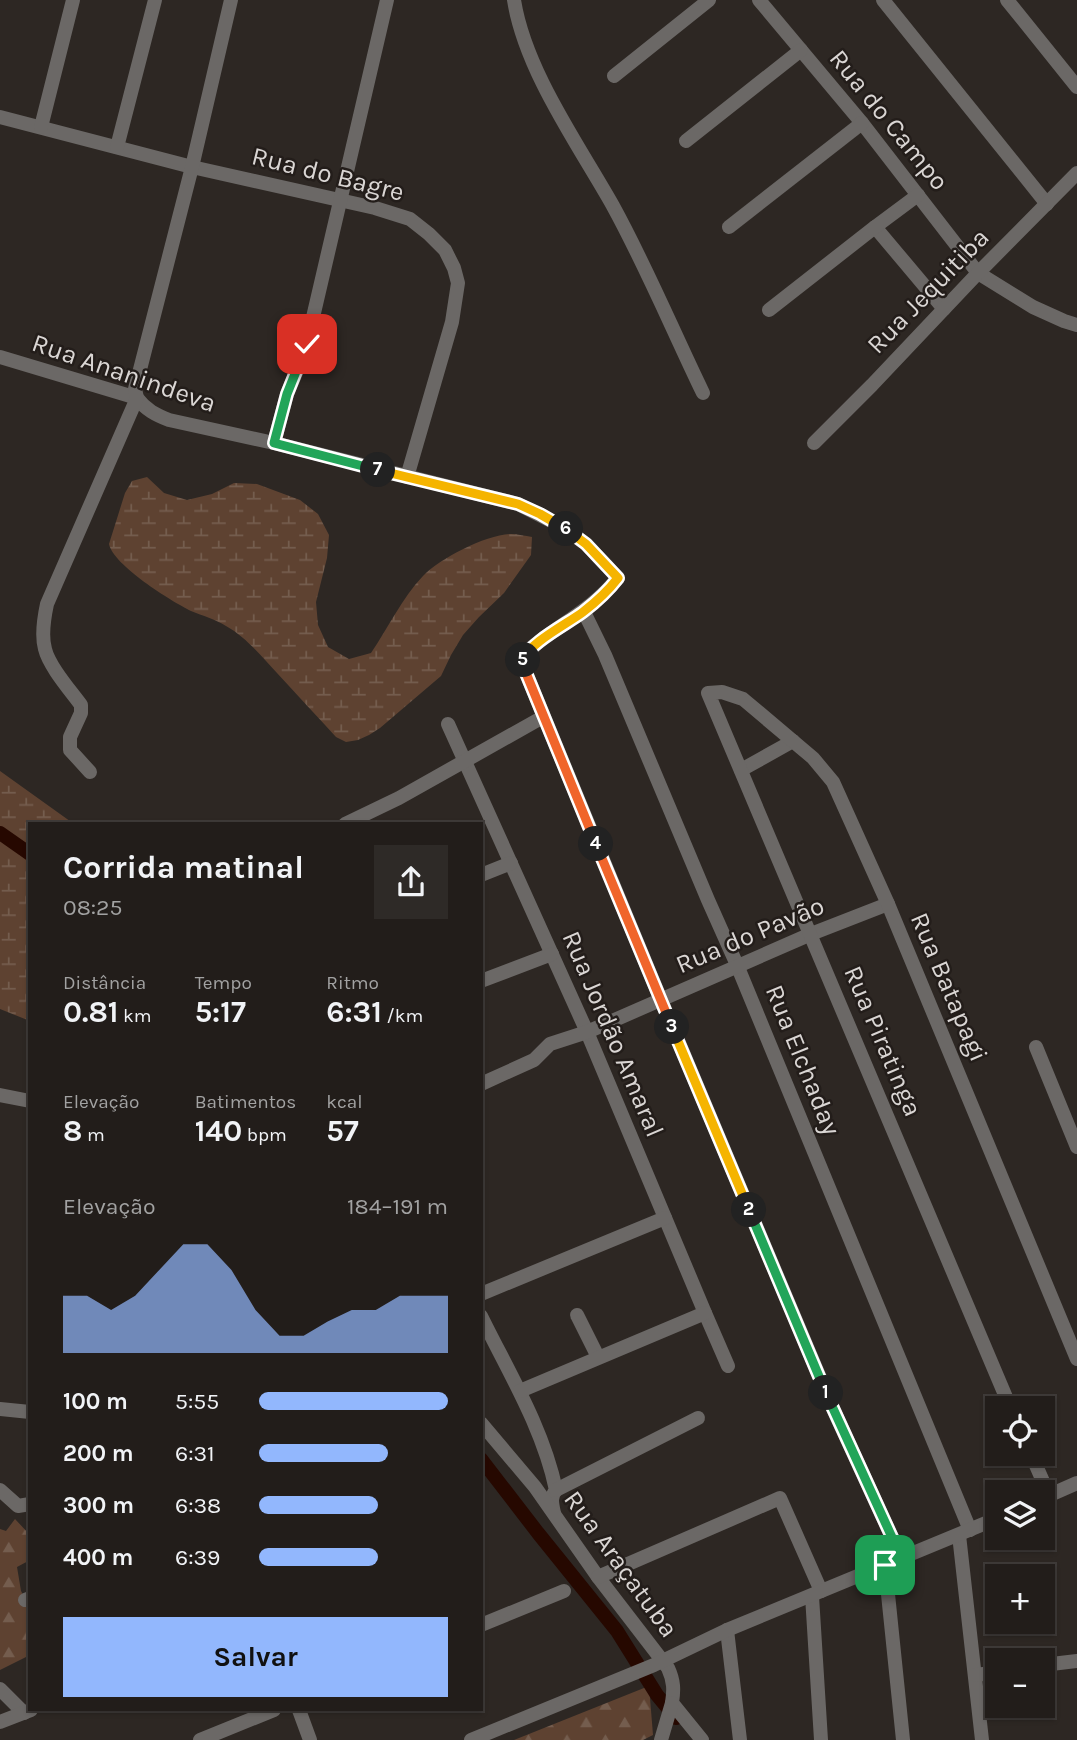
<!DOCTYPE html>
<html lang="pt">
<meta charset="utf-8">
<style>
:root{--surface:#221d1a;--page:#2e2a27;--text:#f1f3f6;--muted:#a2a2a2;--line:#3f3b39;--accent:#92b7fd}
body{margin:0;font-family:Karla,sans-serif;background:var(--page);color:var(--text);height:100vh;display:flex;flex-direction:column;font-size:26px;white-space:nowrap}
*{box-sizing:border-box;margin:0}
p{font-size:23px;color:var(--muted)}
.icon{flex:none;width:38px;height:38px;fill:none;stroke:currentColor;stroke-width:2;stroke-linecap:round;stroke-linejoin:round}
.map{position:relative;flex:1;overflow:hidden}
.sheet{position:absolute;left:28px;top:822px;width:455px;height:889px;display:flex;flex-direction:column;background:var(--surface);border-radius:0px;box-shadow:0 2px 5px #0004,0 0 0 2px var(--line)}
.sheet>*{flex:none}
.buttons{position:absolute;left:985px;top:1396px;display:grid;gap:14px}
.buttons a{display:grid;place-items:center;width:70px;height:70px;border-radius:0px;background:var(--surface);box-shadow:0 2px 5px #0004,0 0 0 2px var(--line);font-size:35px}
.pin{position:absolute;display:grid;place-items:center;width:60px;height:60px;color:#fff;margin:-30px;border-radius:14px;box-shadow:0 4px 10px #0006}
.km{position:absolute;width:35px;height:35px;margin:-18px;border-radius:50%;background:#222;color:#fff;font-size:19px;line-height:35px;text-align:center}
.round{display:grid;place-items:center;flex:none;width:74px;height:74px;border-radius:0px;background:var(--page)}
.summary{display:flex;align-items:center;justify-content:space-between;height:119px;padding:0 35px}
h1{font-size:32px;font-weight:700;line-height:52px}
.stats{display:grid;grid-template-columns:repeat(3,1fr);gap:10px;height:119px;padding:7px 35px}
.stats div{display:grid;align-content:center}
.stats b{font-size:30px;font-weight:700}
.stats small{font-size:19px;font-weight:400}
.stats p{font-size:19px}
.chart{height:196px;padding:14px 35px}
.chart p{display:flex;justify-content:space-between}
.chart svg{width:100%;height:126px;margin-top:7px;fill:var(--accent);opacity:.7}
.action{display:flex;gap:14px;margin-top:auto;padding:14px 35px}
.action a{flex:1;height:80px;border-radius:0px;background:var(--accent);color:#111;font-size:28px;font-weight:700;line-height:80px;text-align:center}
ul{padding:0 35px;list-style:none;font-size:23px}
li{display:grid;grid-template-columns:112px 84px 1fr;align-items:center;height:52px}
li i{height:18px;border-radius:9px;background:var(--accent)}
.map>svg:first-child{display:block}
.forest{fill:url(#forest-firs)}
.wetland{fill:url(#wetland-marsh)}
.lines{fill:none;stroke-linecap:round;stroke-linejoin:round}
.canal{stroke:#260800;stroke-width:14}
.minor{stroke:#6b6866;stroke-width:14}
.split-1-casing{stroke:#fff;stroke-width:14}
.split-2-casing{stroke:#fff;stroke-width:14}
.split-3-casing{stroke:#fff;stroke-width:14}
.split-4-casing{stroke:#fff;stroke-width:14}
.split-5-casing{stroke:#fff;stroke-width:14}
.split-6-casing{stroke:#fff;stroke-width:14}
.split-7-casing{stroke:#fff;stroke-width:14}
.split-8-casing{stroke:#fff;stroke-width:14}
.split-1{stroke:#22a559;stroke-width:9}
.split-2{stroke:#22a559;stroke-width:9}
.split-3{stroke:#f5b400;stroke-width:9}
.split-4{stroke:#f0652b;stroke-width:9}
.split-5{stroke:#f0652b;stroke-width:9}
.split-6{stroke:#f5b400;stroke-width:9}
.split-7{stroke:#f5b400;stroke-width:9}
.split-8{stroke:#22a559;stroke-width:9}
.labels{text-anchor:middle;dominant-baseline:central;stroke-width:5;stroke-linejoin:round;paint-order:stroke}
.street-label{font-size:26px;fill:#dad6d4;stroke:#231d1a}
</style>
<div class="map">
<svg width="1077" height="1740" viewBox="0 0 1077 1740">
<defs>
<pattern id="forest-firs" width="22" height="20" patternUnits="userSpaceOnUse" patternTransform="scale(1.75)"><rect width="22" height="20" fill="#5e4231"/><path d="M5 1l3.5 6h-7zM16 11l3.5 6h-7z" fill="#745d4e"/></pattern>
<pattern id="wetland-marsh" width="20" height="14" patternUnits="userSpaceOnUse" patternTransform="scale(1.75)"><rect width="20" height="14" fill="#5e4231"/><path d="M1 5h8M5 5V1M11 12h8M15 12V8" fill="none" stroke="#745d4e"/></pattern>
</defs>
<rect width="100%" height="100%" fill="#2d2723"/>
<g class="forest">
<path d="M 15,1519 L 30,1535 L 30,1560 L 17,1567 L 21,1591 L 30,1608 L 30,1655 L 0,1670 L 0,1529 L 6,1531 Z"/>
<path d="M 649,1686 L 653,1735 L 643,1740 L 514,1740 Z"/>
</g>
<g class="wetland">
<path d="M 147,477 L 164,493 L 187,500 L 212,494 L 234,483 L 257,484 L 300,500 L 318,514 L 329,535 L 327,558 L 316,602 L 318,625 L 328,647 L 349,659 L 371,653 C 388,628 402,598 423,576 C 441,558 485,535 511,534 C 518,534 525,536 532,537 L 531,555 L 504,593 L 479,617 L 463,635 L 451,655 L 441,676 L 380,728 L 369,735 L 358,740 L 346,742 L 336,737 C 317,716 297,695 277,673 C 261,656 246,637 226,626 C 215,619 203,616 191,611 C 171,601 113,565 109,544 L 125,493 L 132,481 Z"/>
<path d="M 0,771 L 74,824 L 30,824 L 30,1021 L 0,1009 Z"/>
</g>
<g class="lines">
<g class="canal">
<path d="M 0,833 L 30,854"/>
<path d="M 481,1459 L 538,1533 L 617,1631 L 657,1695 L 676,1718"/>
</g>
<g class="minor">
<path d="M 514,0 C 525,70 578,144 613,206 C 646,266 673,331 703,393"/>
<path d="M 759,0 L 862,123 L 978,273 L 1033,307 L 1064,321 L 1077,325"/>
<path d="M 883,0 L 1047,204"/>
<path d="M 1007,0 L 1077,87"/>
<path d="M 614,76 L 709,0"/>
<path d="M 0,117 L 192,167 L 375,208 L 410,219 L 429,234 L 445,250 L 454,268 L 458,283 L 452,322 L 407,477"/>
<path d="M 41,127 L 73,0"/>
<path d="M 686,141 L 801,50"/>
<path d="M 117,147 L 155,0"/>
<path d="M 729,227 L 862,123"/>
<path d="M 875,227 L 944,309"/>
<path d="M 769,310 L 875,227 L 918,195"/>
<path d="M 0,357 L 137,398 C 146,410 156,415 169,420 L 274,443 L 518,504 L 561,526 L 586,544 L 618,578 C 590,612 557,625 525,653 L 523,660 L 526,673 L 661,1000 L 834,1411 L 901,1557"/>
<path d="M 274,443 L 287,394 L 301,361 L 307,343 L 387,0"/>
<path d="M 814,443 L 872,385 L 978,273 L 1077,173"/>
<path d="M 584,612 L 605,655 L 708,900 L 737,965 L 970,1530"/>
<path d="M 448,724 L 587,1032 L 705,1313 L 728,1366"/>
<path d="M 741,770 L 793,741"/>
<path d="M 90,772 L 70,750 L 70,737 L 81,713 L 81,705 C 70,690 49,666 45,649 C 41,635 44,618 47,604 L 137,398 L 135,389 L 192,167 L 231,0"/>
<path d="M 345,824 L 399,798 L 543,717"/>
<path d="M 481,875 L 511,863"/>
<path d="M 481,981 L 552,954"/>
<path d="M 1036,1047 L 1077,1147"/>
<path d="M 481,1084 L 534,1060 L 550,1044 L 587,1032 L 811,934 L 888,904"/>
<path d="M 0,1095 L 30,1101"/>
<path d="M 481,1294 L 665,1218"/>
<path d="M 577,1315 L 598,1357"/>
<path d="M 481,1316 C 509,1373 543,1428 556,1490 C 550,1497 552,1504 554,1513"/>
<path d="M 520,1391 L 705,1313"/>
<path d="M 0,1409 L 30,1412"/>
<path d="M 1011,1409 L 708,693 L 722,692 L 743,699 L 813,758 L 833,782 L 888,904 L 1077,1359"/>
<path d="M 481,1423 L 535,1487 L 598,1577 L 668,1668 C 674,1681 674,1690 672,1703 L 702,1740"/>
<path d="M 1031,1454 L 1049,1495"/>
<path d="M 0,1490 L 18,1506 L 30,1504"/>
<path d="M 556,1490 L 698,1418"/>
<path d="M 1043,1498 L 1077,1483"/>
<path d="M 959,1535 L 982,1740"/>
<path d="M 885,1565 L 903,1740"/>
<path d="M 598,1577 L 780,1498 L 821,1591"/>
<path d="M 812,1596 L 821,1740"/>
<path d="M 25,1600 L 30,1598"/>
<path d="M 481,1625 L 564,1591"/>
<path d="M 727,1630 L 740,1740"/>
<path d="M 1043,1665 L 1077,1661"/>
<path d="M 976,1675 L 998,1672"/>
<path d="M 0,1689 L 24,1713"/>
<path d="M 299,1710 L 310,1740"/>
<path d="M 0,1722 L 31,1710"/>
<path d="M 200,1740 L 274,1710"/>
<path d="M 471,1740 L 654,1665 L 727,1630 L 998,1518"/>
<path d="M 661,1740 L 672,1703"/>
</g>
</g>
<g class="lines">
<defs>
<path id="split-1" d="M 826,1393 L 901,1557 L 885,1565"/>
<path id="split-2" d="M 749,1210 L 826,1393"/>
<path id="split-3" d="M 672,1027 L 749,1210"/>
<path id="split-4" d="M 596,844 L 672,1027"/>
<path id="split-5" d="M 523,660 L 526,673 L 596,844"/>
<path id="split-6" d="M 523,660 C 529,643 567,624 583,612 C 596,602 608,591 618,578 L 586,544 L 566,529"/>
<path id="split-7" d="M 378,470 L 518,504 L 540,514 L 566,529"/>
<path id="split-8" d="M 307,344 L 287,394 L 274,443 L 378,470"/>
</defs>
<use href="#split-1" class="split-1-casing"/>
<use href="#split-2" class="split-2-casing"/>
<use href="#split-3" class="split-3-casing"/>
<use href="#split-4" class="split-4-casing"/>
<use href="#split-5" class="split-5-casing"/>
<use href="#split-6" class="split-6-casing"/>
<use href="#split-7" class="split-7-casing"/>
<use href="#split-8" class="split-8-casing"/>
<use href="#split-1" class="split-1"/>
<use href="#split-2" class="split-2"/>
<use href="#split-3" class="split-3"/>
<use href="#split-4" class="split-4"/>
<use href="#split-5" class="split-5"/>
<use href="#split-6" class="split-6"/>
<use href="#split-7" class="split-7"/>
<use href="#split-8" class="split-8"/>
</g>
<g class="labels">
<g class="street-label">
<text transform="translate(889 120) rotate(51)">Rua do Campo</text>
<text transform="translate(328 174) rotate(14)">Rua do Bagre</text>
<text transform="translate(928 291) rotate(-46)">Rua Jequitiba</text>
<text transform="translate(124 373) rotate(19)">Rua Ananindeva</text>
<text transform="translate(750 935) rotate(-23)">Rua do Pavão</text>
<text transform="translate(949 987) rotate(67)">Rua Batapagi</text>
<text transform="translate(613 1034) rotate(67)">Rua Jordão Amaral</text>
<text transform="translate(883 1041) rotate(67)">Rua Piratinga</text>
<text transform="translate(803 1060) rotate(68)">Rua Elchaday</text>
<text transform="translate(621 1564) rotate(54)">Rua Araçatuba</text>
</g>
</g>
</svg>
<div class="buttons">
<a><svg class="icon" aria-label="locate" viewBox="0 0 24 24"><circle cx="12" cy="12" r="6"/><path d="M12 2v4M12 18v4M2 12h4M18 12h4"/></svg></a>
<a><svg class="icon" aria-label="layers" viewBox="0 0 24 24"><path d="M12 4l9 5-9 5-9-5zM3 14l9 5 9-5"/></svg></a>
<a>+</a>
<a>−</a>
</div>
<div class="pin" style="left:885px;top:1565px;background:#1e9e55"><svg class="icon" aria-label="arrive" viewBox="0 0 24 24"><path d="M6 21V4h12l-3 4 3 4H6"/></svg></div>
<div class="pin" style="left:307px;top:344px;background:#d93025"><svg class="icon" aria-label="check" viewBox="0 0 24 24"><path d="M5 12l5 5 9-10"/></svg></div>
<b class="km" style="left:826px;top:1393px">1</b>
<b class="km" style="left:749px;top:1210px">2</b>
<b class="km" style="left:672px;top:1027px">3</b>
<b class="km" style="left:596px;top:844px">4</b>
<b class="km" style="left:523px;top:660px">5</b>
<b class="km" style="left:566px;top:529px">6</b>
<b class="km" style="left:378px;top:470px">7</b>
<section class="sheet">
<div class="summary"><div><h1>Corrida matinal</h1><p>08:25</p></div><a class="round"><svg class="icon" aria-label="share" viewBox="0 0 24 24"><path d="M12 15V3M7 8l5-5 5 5M5 13v7h14v-7"/></svg></a></div>
<div class="stats">
<div><p>Distância</p><b>0.81<small> km</small></b></div>
<div><p>Tempo</p><b>5:17</b></div>
<div><p>Ritmo</p><b>6:31<small> /km</small></b></div>
</div>
<div class="stats">
<div><p>Elevação</p><b>8<small> m</small></b></div>
<div><p>Batimentos</p><b>140<small> bpm</small></b></div>
<div><p>kcal</p><b>57</b></div>
</div>
<div class="chart"><p><span>Elevação</span>184–191 m</p>
<svg viewBox="0 0 160 44" preserveAspectRatio="none"><path d="M0 44V24L10 24L20 29L30 24L40 15L50 6L60 6L70 15L80 29L90 38L100 38L110 33L120 29L130 29L140 24L150 24L160 24V44z"/></svg>
</div>
<ul>
<li><b>100 m</b>5:55<i style="width:100%"></i></li>
<li><b>200 m</b>6:31<i style="width:68%"></i></li>
<li><b>300 m</b>6:38<i style="width:63%"></i></li>
<li><b>400 m</b>6:39<i style="width:63%"></i></li>
</ul>
<div class="action"><a>Salvar</a></div>
</section>
</div>
